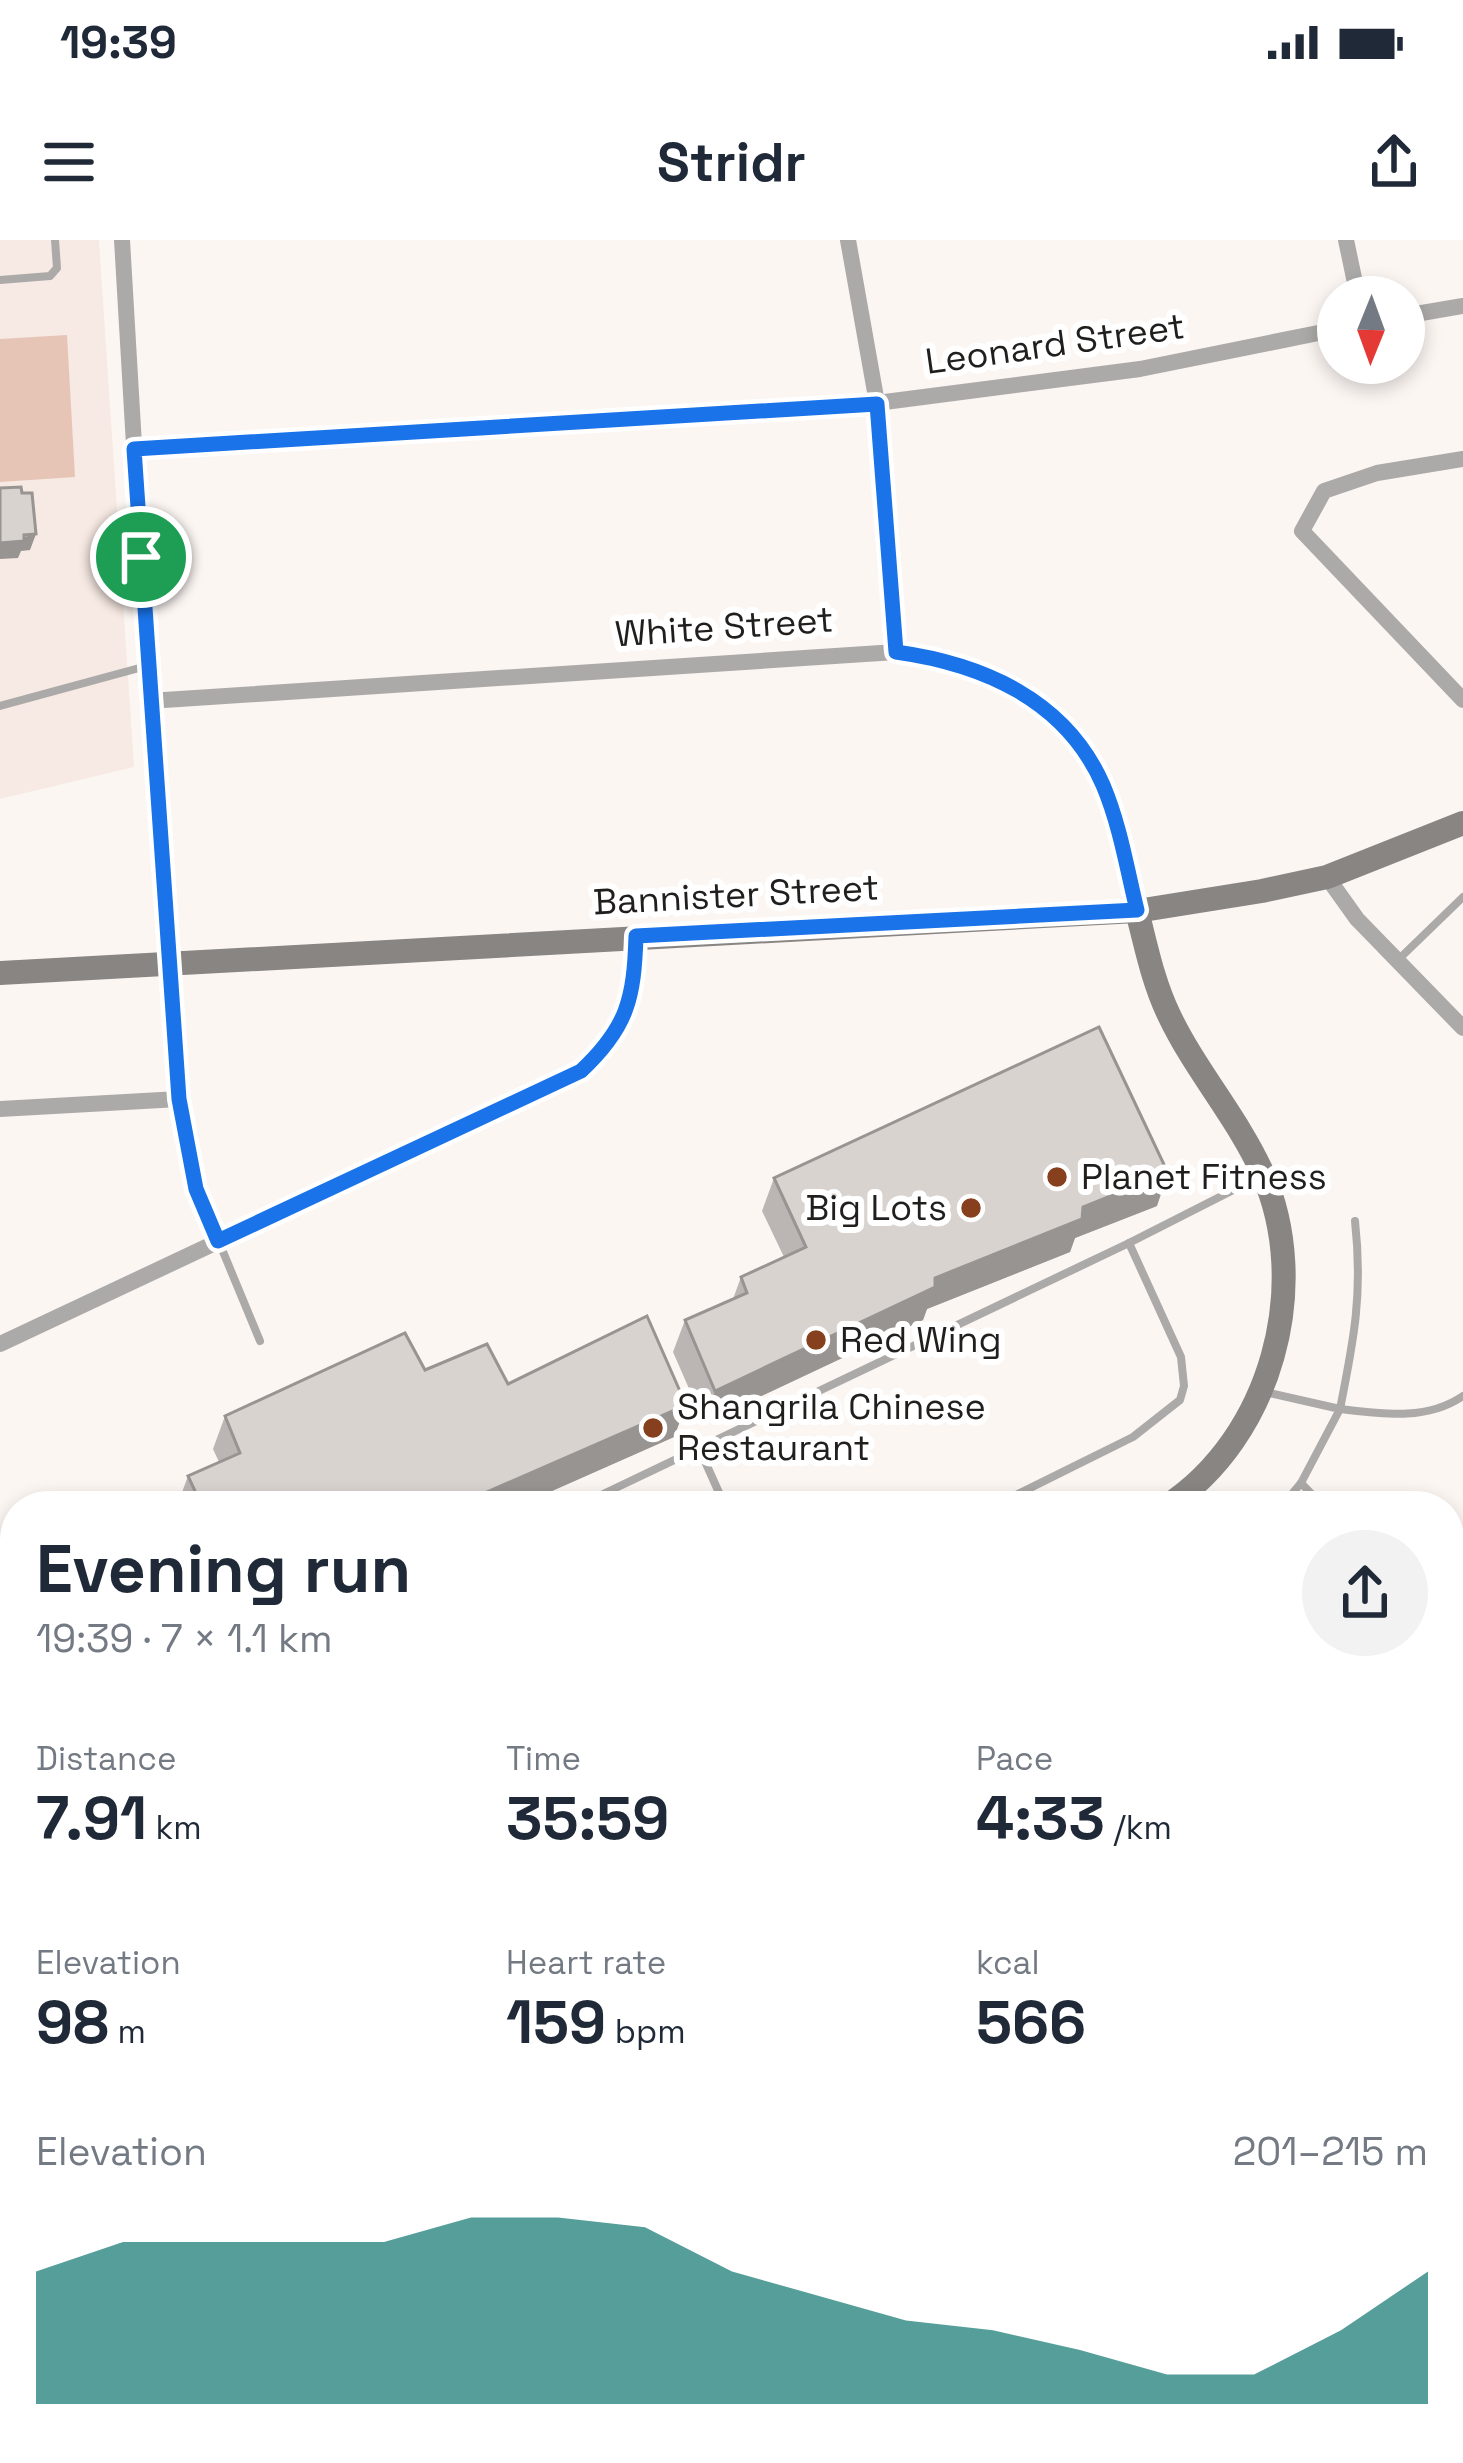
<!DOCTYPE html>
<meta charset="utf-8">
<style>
:root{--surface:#fff;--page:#f2f2f3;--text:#1f2937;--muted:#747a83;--accent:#0f766e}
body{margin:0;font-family:"Space Grotesk",sans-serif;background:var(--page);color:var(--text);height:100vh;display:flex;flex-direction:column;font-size:45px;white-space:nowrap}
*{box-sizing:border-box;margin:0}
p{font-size:39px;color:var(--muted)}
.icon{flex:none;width:66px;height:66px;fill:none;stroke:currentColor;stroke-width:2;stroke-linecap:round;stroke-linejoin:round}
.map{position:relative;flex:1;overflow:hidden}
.panel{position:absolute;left:0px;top:1251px;width:1464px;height:972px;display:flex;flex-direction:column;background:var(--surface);border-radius:48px 48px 0 0;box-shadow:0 6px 18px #0003}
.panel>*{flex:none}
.needle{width:78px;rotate:181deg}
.buttons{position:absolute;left:1317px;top:36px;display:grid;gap:24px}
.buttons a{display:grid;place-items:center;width:108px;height:108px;border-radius:50%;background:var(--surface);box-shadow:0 6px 18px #0003;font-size:60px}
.pin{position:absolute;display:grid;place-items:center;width:102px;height:102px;color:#fff;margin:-51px;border:6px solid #fff;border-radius:50%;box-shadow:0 3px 12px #0007}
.round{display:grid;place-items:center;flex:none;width:126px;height:126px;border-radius:63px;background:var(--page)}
.head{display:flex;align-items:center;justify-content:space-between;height:204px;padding:0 36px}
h1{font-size:66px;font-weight:600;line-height:90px}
.stats{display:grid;grid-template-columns:repeat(3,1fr);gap:18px;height:204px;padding:12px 36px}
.stats div{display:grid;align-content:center}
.stats b{font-size:60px;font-weight:600}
.stats small{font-size:33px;font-weight:400}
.stats p{font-size:33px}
.chart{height:336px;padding:24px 36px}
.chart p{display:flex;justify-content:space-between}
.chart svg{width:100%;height:216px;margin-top:12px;fill:var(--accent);opacity:.7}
.status{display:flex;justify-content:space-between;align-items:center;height:84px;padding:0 60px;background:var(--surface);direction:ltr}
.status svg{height:33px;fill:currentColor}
header{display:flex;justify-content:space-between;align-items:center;height:156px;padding:0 36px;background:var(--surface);font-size:54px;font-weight:600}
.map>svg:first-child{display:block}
.built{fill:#f7e9e3}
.green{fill:#e7c5b6}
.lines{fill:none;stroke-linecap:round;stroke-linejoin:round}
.lane{stroke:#acaaa9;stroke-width:8}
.street{stroke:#acaaa9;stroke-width:16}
.secondary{stroke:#888583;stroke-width:24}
.primary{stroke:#6f6a68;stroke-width:27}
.highway{stroke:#595452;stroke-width:30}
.wall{fill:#bbb5b3}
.shaded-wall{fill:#989492}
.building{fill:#d9d3d0;stroke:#989492;stroke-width:3}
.route-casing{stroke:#fff;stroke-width:24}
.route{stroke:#1a73e8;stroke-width:15}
.poi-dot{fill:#87401d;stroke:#fff;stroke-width:4.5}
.labels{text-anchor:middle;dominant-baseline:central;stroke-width:12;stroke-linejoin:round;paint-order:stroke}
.street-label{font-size:36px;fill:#211f1e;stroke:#fff}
.poi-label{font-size:36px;fill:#211f1e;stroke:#fff;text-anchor:start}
</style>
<div class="status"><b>19:39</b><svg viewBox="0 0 49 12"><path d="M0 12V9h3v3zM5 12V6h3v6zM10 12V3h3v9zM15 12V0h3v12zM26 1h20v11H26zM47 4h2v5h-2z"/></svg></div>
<header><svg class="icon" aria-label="menu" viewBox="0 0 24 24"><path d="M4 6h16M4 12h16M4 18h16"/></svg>Stridr<svg class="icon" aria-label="share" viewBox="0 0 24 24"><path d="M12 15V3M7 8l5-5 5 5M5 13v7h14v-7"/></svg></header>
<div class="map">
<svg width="1463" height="2223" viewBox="0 0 1463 2223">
<rect width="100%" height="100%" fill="#fcf6f3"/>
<g class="built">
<path d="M 0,0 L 99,0 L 134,527 L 0,559 Z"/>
<path d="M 1463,1670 L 1463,2223 L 1017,2223 L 1023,2208 L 1449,2208 L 1449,1681 Z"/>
<path d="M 0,2078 L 15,2085 L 15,2208 L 212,2208 L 223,2223 L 0,2223 Z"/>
</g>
<path class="green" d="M 67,95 L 75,237 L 0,242 L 0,99 Z"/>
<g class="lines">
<g class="lane">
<path d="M 0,40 L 50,36 L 57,28 L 55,0"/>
<path d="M 0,466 L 143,427"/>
<path d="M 1400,718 L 1463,657"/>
<path d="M 1355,981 C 1363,1053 1354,1099 1340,1169 C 1382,1174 1427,1181 1463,1156"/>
<path d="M 219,1002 L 260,1101"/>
<path d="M 1265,1152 L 1340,1169 L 1301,1243 L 1282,1266"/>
<path d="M 699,1208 L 725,1266"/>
<path d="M 1301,1243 L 1323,1266"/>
<path d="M 578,1266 L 1129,1003 L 1257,938"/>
<path d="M 994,1266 L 1133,1197 L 1180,1160 L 1184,1146 L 1181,1117 L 1129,1003"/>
<path d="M 0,1497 L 5,1504 L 0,1517"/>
<path d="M 0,1653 L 15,1643"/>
<path d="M 1449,1744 L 1463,1734"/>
<path d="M 0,1820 L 15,1786"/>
<path d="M 1449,2029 L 1463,2050"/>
<path d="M 0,2094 L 15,2101"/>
<path d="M 1449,2102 L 1463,2088"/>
<path d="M 0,2195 L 15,2163"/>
<path d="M 1449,2204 L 1463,2213"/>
<path d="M 95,2208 L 127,2223"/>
<path d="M 55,2223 L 62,2208"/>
<path d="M 1227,2223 L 1234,2208"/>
<path d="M 1307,2223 L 1314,2208"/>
<path d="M 1407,2223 L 1414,2208"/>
</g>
<g class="street">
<path d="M 122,0 L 149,461 L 179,859 L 196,949 L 218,1001"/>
<path d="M 848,0 L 877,163 L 896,412"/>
<path d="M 1346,0 L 1358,57"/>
<path d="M 1404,76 L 1463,66"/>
<path d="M 133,209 L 877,163 L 1140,129 L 1338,89"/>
<path d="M 1463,219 L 1377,233 L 1324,251 L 1302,291 L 1463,460"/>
<path d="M 149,461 L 896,412 C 983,424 1066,460 1103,546 C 1120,585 1127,629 1137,671"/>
<path d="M 1327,637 L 1357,679 L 1463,788"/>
<path d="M 0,869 L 179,859"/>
<path d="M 0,1104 L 581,831 C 628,787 634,758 636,696"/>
</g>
<g class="secondary">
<path d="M 1137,671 C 1146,706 1153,742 1169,775 C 1195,830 1237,877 1262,932 C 1313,1046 1271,1198 1167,1266"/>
<path d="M 0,733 L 1137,671 L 1262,651 L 1327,637 L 1463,583"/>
<path d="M 0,1567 L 15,1573"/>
</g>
<g class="primary">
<path d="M 0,1985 L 15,1992"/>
<path d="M 0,2010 L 15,2016"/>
<path d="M 0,2040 L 15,2047"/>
<path d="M 393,2208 L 427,2223"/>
<path d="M 481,2208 L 513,2223"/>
</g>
<g class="highway">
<path d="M 1449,1517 L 1463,1510"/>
<path d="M 1449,1563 L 1463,1556"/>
<path d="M 1449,1600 L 1463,1591"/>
<path d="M 278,2208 L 287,2223"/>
<path d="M 309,2223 L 313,2208"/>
<path d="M 619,2223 L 630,2208"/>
<path d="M 660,2223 L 673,2208"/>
<path d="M 949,2223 L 957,2208"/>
</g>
</g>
<g class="wall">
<path d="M 774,938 L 1157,966 L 1075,998 L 1070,1012 L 927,1069 L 923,1080 L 704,1183 L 673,1112 L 685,1080 L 733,1059 L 741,1037 L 784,1017 L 762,971 Z"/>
<path d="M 425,1130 L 508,1144 L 686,1165 L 674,1197 L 518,1266 L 177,1266 L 188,1236 L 219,1222 L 213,1209 L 225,1176 Z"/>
<path d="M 1463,1737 L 1463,1984 L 1449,1964 L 1449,1747 Z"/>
<path d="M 1076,2208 L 1194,2208 L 1188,2223 L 1086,2223 L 1089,2217 L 1075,2211 Z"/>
</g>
<g class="shaded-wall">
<path d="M 36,294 L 30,310 L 21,311 L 18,318 L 0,319 L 0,303 Z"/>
<path d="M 1168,933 L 1157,966 L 1075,998 L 1070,1012 L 927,1069 L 923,1080 L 704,1183 L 715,1151 L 935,1038 L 1083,967 Z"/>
<path d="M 686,1165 L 674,1197 L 518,1266 L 455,1266 Z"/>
</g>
<g class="building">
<path d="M 21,247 L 22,253 L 32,253 L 36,294 L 24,295 L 24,301 L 0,303 L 0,248 Z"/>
<path d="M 1099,787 L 1168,933 L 1083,967 L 1082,979 L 935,1038 L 935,1047 L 715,1151 L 685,1080 L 747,1053 L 741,1037 L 806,1007 L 774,938 Z"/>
<path d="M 647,1076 L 686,1165 L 455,1266 L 202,1266 L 188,1236 L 240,1213 L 225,1176 L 405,1093 L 425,1130 L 487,1104 L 508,1144 Z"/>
<path d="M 1463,1737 L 1463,1935 L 1449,1915 L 1449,1747 Z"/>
<path d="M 0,2091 L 8,2095 L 0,2114 Z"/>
<path d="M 1132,2208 L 1193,2208 L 1186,2223 L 1175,2220 L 1174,2223 L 1168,2223 L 1147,2214 L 1143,2223 L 1129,2216 Z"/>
<path d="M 1321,2217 L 1334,2223 L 1318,2223 Z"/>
</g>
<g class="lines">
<defs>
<path id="route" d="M 877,164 L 896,412 C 983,424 1066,460 1103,545 C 1120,585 1127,629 1137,670 L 636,696 C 634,758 628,787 581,831 L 218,1001 L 196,949 L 179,859 L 134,209 Z"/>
</defs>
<use href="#route" class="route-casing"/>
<use href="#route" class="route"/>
</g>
<g class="poi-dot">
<circle cx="1057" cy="937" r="12"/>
<circle cx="971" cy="968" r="12"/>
<circle cx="816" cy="1100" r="12"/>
<circle cx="653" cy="1188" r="12"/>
</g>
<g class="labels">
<g class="street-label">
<text transform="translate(1055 104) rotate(-8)">Leonard Street</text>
<text transform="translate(724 387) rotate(-4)">White Street</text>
<text transform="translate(736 655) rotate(-3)">Bannister Street</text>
</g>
<g class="poi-label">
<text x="1081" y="937">Planet Fitness</text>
<text x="947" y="968" text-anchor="end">Big Lots</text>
<text x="840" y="1100">Red Wing</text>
<text x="677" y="1167">Shangrila Chinese<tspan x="677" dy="41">Restaurant</tspan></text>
</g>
</g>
</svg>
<div class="buttons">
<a><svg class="needle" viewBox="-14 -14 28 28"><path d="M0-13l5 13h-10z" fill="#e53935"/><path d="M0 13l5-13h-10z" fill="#747a83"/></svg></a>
</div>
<div class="pin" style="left:141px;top:317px;background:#1e9e55"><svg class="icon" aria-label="arrive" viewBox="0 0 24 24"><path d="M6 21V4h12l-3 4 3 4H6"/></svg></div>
<section class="panel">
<div class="head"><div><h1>Evening run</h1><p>19:39 · 7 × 1.1 km</p></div><a class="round"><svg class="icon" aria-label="share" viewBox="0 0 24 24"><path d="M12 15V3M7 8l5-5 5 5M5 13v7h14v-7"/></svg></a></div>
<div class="stats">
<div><p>Distance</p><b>7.91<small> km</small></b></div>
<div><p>Time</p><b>35:59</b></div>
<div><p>Pace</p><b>4:33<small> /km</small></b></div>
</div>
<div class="stats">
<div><p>Elevation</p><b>98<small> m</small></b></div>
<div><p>Heart rate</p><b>159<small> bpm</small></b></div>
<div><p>kcal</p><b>566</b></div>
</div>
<div class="chart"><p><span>Elevation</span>201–215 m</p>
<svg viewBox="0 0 160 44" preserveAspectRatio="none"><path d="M0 44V17L10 11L20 11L30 11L40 11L50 6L60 6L70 8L80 17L90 22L100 27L110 29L120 33L130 38L140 38L150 29L160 17V44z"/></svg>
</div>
</section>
</div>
